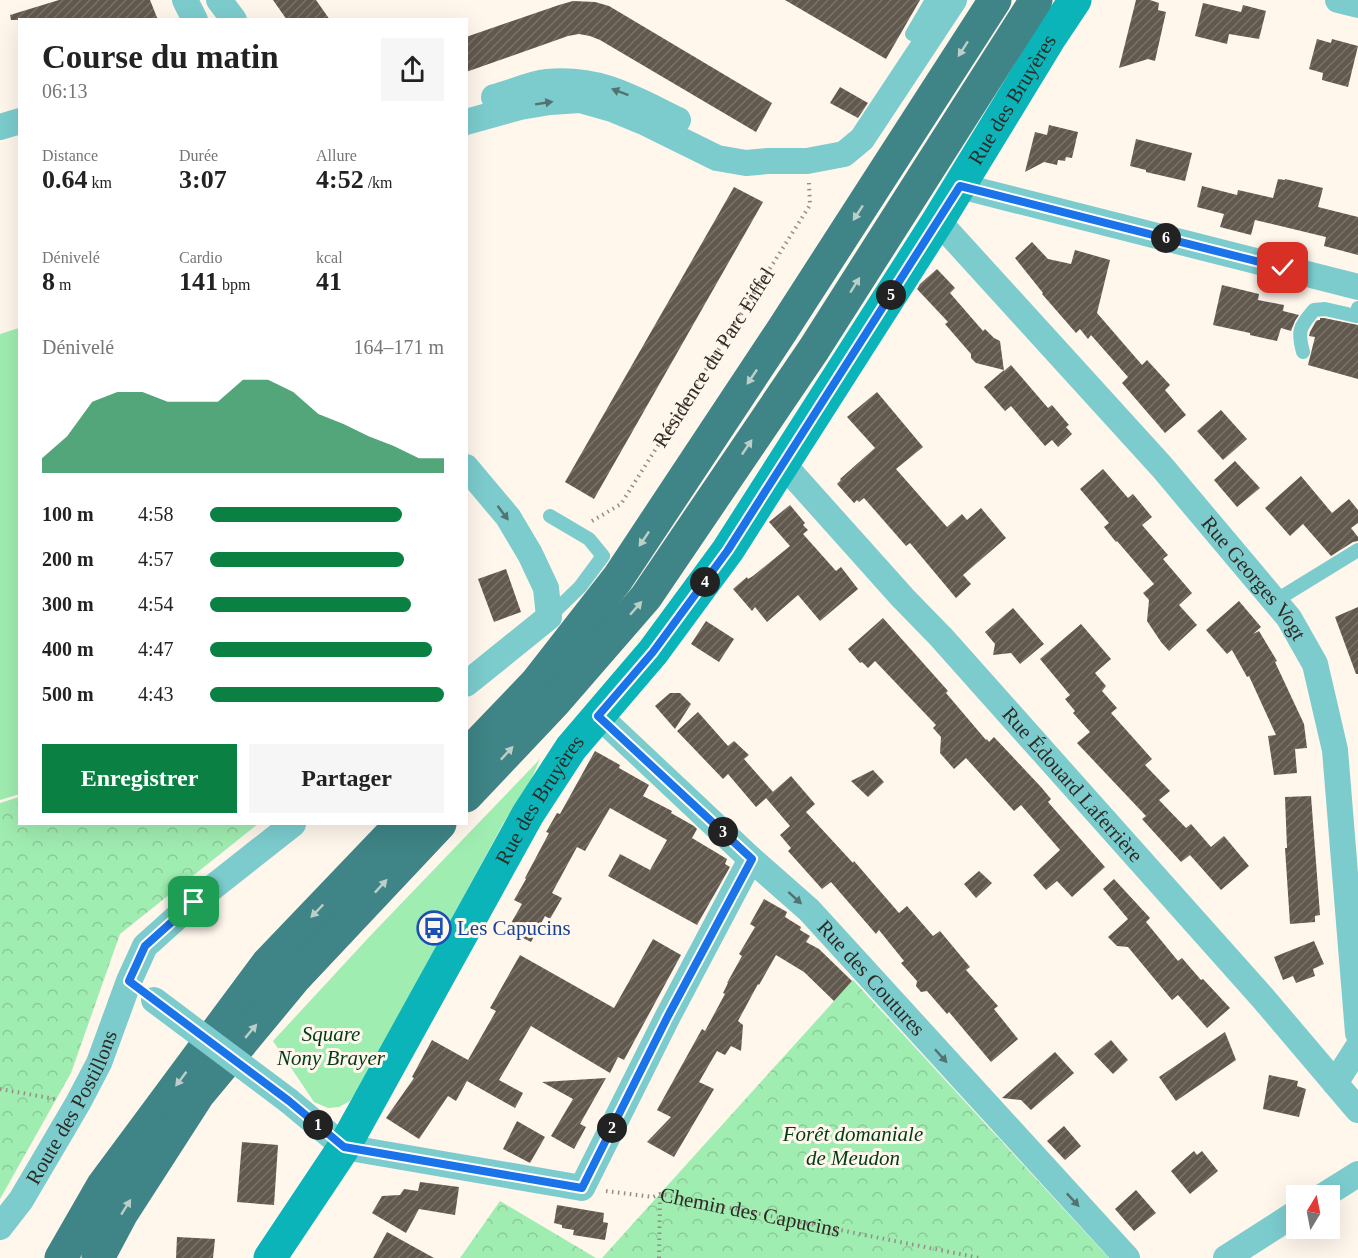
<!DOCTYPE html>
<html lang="fr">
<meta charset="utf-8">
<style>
:root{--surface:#fff;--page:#f6f6f6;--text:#222;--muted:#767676;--accent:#0b8043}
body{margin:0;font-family:"Times New Roman",serif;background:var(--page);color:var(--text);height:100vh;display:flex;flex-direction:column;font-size:22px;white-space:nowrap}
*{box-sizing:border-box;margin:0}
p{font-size:20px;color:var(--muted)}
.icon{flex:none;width:33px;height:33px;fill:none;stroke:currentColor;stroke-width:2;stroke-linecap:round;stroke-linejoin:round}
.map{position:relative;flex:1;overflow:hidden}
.sheet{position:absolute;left:18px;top:18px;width:450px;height:807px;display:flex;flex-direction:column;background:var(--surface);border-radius:0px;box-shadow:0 6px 24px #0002}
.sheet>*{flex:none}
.needle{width:39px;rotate:10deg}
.fabs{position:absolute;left:1286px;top:1185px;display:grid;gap:12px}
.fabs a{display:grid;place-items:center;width:54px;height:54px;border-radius:0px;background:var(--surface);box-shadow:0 6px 24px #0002;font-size:30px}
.pin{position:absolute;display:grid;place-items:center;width:51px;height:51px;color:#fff;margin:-26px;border-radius:12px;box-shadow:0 3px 9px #0006}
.km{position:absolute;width:30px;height:30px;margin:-15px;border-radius:50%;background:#222;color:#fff;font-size:16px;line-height:30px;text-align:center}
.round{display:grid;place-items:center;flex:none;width:63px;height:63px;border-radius:0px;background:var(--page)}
.overview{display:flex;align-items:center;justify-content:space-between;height:102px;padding:0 24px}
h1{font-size:33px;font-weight:800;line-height:45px}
.figures{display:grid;grid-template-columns:repeat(3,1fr);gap:9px;height:102px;padding:6px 24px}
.figures div{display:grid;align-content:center}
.figures b{font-size:26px;font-weight:800}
.figures small{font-size:16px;font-weight:400}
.figures p{font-size:16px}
.chart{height:168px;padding:12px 24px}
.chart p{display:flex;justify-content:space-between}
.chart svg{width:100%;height:108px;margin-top:6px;fill:var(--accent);opacity:.7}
.primary-button{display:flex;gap:12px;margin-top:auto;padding:12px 24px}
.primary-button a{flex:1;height:69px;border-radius:0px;background:var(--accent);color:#fff;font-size:24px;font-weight:800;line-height:69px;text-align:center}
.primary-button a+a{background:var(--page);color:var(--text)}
ul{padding:0 24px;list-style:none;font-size:20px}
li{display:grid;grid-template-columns:96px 72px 1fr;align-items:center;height:45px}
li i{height:15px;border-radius:8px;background:var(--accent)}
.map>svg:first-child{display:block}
.green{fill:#a0edb1}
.forest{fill:url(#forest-crowns)}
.building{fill:url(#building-hatch)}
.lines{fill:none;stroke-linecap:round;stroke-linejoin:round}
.path{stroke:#948e86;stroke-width:4;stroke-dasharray:1.5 4.5;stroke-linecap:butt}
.lane{stroke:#7cccce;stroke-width:14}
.street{stroke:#7cccce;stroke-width:26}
.secondary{stroke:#0ab4b9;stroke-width:33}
.highway{stroke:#3f8486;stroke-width:33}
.street-bridge{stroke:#7cccce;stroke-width:26}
.oneway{fill:#bccec8}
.oneway2{fill:#527372}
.route-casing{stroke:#fff;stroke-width:12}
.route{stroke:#1a73e8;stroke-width:8}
.labels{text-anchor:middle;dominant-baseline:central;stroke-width:6;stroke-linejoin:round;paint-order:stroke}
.street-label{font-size:21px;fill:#2f2b26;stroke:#fff6ec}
.transit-label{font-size:21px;fill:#164399;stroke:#fff6ec;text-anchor:start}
.park-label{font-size:21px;font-style:italic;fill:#003b16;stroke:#fff6ec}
</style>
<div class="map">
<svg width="1358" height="1258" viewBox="0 0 1358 1258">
<defs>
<pattern id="forest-crowns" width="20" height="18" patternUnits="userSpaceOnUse" patternTransform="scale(1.5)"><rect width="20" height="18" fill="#a0edb1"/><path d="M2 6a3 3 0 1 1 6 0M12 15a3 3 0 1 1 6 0" fill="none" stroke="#8acb98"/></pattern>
<pattern id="building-hatch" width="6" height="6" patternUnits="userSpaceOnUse" patternTransform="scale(1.5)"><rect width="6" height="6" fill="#62594e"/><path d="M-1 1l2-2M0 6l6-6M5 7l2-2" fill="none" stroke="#7a726a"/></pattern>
</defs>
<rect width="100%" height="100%" fill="#fff6ec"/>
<g class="green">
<path d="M 19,328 L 20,794 L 0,800 L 0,334 Z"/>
<path d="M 540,759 L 531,780 L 503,824 L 358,1090 L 350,1101 L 339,1107 L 328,1108 L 314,1102 L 273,1041 L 371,935 Z"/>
</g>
<g class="forest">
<path d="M 19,797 L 20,824 L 258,824 L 120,934 L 71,1073 L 0,1199 L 0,803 Z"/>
<path d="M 853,980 L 1109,1258 L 602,1258 Z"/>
<path d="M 500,1201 L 596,1258 L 460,1258 Z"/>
</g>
<g class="building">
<path d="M 59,0 L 150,0 L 158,20 L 11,20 L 10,15 Z"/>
<path d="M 273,0 L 316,0 L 330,20 L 287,20 Z"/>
<path d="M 785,0 L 920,0 L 886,59 Z"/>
<path d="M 1136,0 L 1150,0 L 1159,3 L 1158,10 L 1166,12 L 1155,61 L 1148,59 L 1119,68 Z"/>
<path d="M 573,1 L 595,2 L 609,6 L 772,103 L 756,132 L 600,40 L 590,36 L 579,34 L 568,36 L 466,72 L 466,37 L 559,5 Z"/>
<path d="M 1203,3 L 1241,12 L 1243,5 L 1266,11 L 1259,39 L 1229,34 L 1227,44 L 1195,36 Z"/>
<path d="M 1317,39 L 1331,43 L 1332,39 L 1358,46 L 1348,87 L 1322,80 L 1323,73 L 1309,69 Z"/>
<path d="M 840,87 L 868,103 L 858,118 L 830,103 Z"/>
<path d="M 1049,125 L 1078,132 L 1072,158 L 1066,157 L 1065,161 L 1058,160 L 1057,165 L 1044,162 L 1025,172 L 1035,132 L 1047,135 Z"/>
<path d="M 1136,139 L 1192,153 L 1185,181 L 1146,172 L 1146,170 L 1130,166 Z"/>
<path d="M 1278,179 L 1285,180 L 1285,179 L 1323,188 L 1318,207 L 1358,217 L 1358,255 L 1324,246 L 1326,237 L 1255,220 L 1251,235 L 1220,227 L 1224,214 L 1197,207 L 1202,186 L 1237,195 L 1238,190 L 1273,198 Z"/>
<path d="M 734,187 L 763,202 L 594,499 L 565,482 Z"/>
<path d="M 1032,242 L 1048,259 L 1071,264 L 1075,250 L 1110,260 L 1097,313 L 1142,365 L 1147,360 L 1170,385 L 1165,390 L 1186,415 L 1165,433 L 1122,383 L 1128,377 L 1091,335 L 1088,339 L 1080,329 L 1076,333 L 1042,294 L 1043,293 L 1015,258 Z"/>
<path d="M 937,269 L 955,288 L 950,293 L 983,331 L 985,329 L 994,338 L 1000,341 L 1004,371 L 1011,365 L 1048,408 L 1052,405 L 1069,425 L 1066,427 L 1072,434 L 1058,447 L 1052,440 L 1045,446 L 1011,406 L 1005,411 L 984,387 L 1004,370 L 976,363 L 971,358 L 971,354 L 945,324 L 948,322 L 917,289 L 920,284 Z"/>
<path d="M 1222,285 L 1259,294 L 1258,300 L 1284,305 L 1283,311 L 1299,315 L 1295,321 L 1291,331 L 1281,328 L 1277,341 L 1250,335 L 1250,333 L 1213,325 Z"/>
<path d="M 1320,318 L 1324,318 L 1358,325 L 1358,379 L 1308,365 L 1315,337 L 1309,336 L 1310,332 L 1316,321 L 1318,320 L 1320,320 Z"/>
<path d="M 877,392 L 923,447 L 896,469 L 947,527 L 962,514 L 967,520 L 981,508 L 1006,538 L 963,575 L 971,584 L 956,598 L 910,543 L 906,546 L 864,498 L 859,502 L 857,500 L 854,503 L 837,484 L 841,480 L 840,479 L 875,448 L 847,417 Z"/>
<path d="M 1221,410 L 1247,439 L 1223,460 L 1197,431 Z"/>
<path d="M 1235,461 L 1260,488 L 1237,507 L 1214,480 Z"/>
<path d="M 1103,469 L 1128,498 L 1133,494 L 1152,517 L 1142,525 L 1168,555 L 1163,559 L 1192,593 L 1179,605 L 1197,625 L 1169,651 L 1161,642 L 1147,621 L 1149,600 L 1143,593 L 1154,584 L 1117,541 L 1116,542 L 1104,527 L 1109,523 L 1080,489 Z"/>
<path d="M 1301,476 L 1332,513 L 1349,499 L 1358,510 L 1358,523 L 1351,528 L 1358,537 L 1358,541 L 1353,542 L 1331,556 L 1303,524 L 1290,536 L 1265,508 Z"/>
<path d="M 790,505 L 805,523 L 803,525 L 808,530 L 803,534 L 836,571 L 841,567 L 858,589 L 820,621 L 798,595 L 767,622 L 755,607 L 752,611 L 733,589 L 747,577 L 748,579 L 753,576 L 790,546 L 769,522 Z"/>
<path d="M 506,569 L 521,612 L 494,622 L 478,579 Z"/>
<path d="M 1239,601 L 1261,627 L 1253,634 L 1259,631 L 1277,661 L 1275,662 L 1304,724 L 1307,748 L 1295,749 L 1297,773 L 1274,775 L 1268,736 L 1276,735 L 1249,676 L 1247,677 L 1232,650 L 1227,654 L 1206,630 Z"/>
<path d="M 1358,607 L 1358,674 L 1356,674 L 1335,617 Z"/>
<path d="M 1013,608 L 1044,644 L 1020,664 L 1011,653 L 993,655 L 995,644 L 985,632 Z"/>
<path d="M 883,618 L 948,691 L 946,693 L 986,740 L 987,739 L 989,742 L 994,737 L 1041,787 L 1051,799 L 1048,802 L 1105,867 L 1072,897 L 1057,881 L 1046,890 L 1033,875 L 1060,850 L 1021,805 L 1014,811 L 966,758 L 954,769 L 940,753 L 941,737 L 933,728 L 936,725 L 875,661 L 868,668 L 862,662 L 860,663 L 848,649 Z"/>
<path d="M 706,621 L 734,639 L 719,662 L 691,644 Z"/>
<path d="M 1081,624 L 1111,659 L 1095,673 L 1106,686 L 1102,691 L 1117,708 L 1111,713 L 1152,759 L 1145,765 L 1170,791 L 1159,800 L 1186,828 L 1191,824 L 1211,847 L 1224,836 L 1249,866 L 1221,890 L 1190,855 L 1181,862 L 1142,819 L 1146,816 L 1077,743 L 1090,732 L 1073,713 L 1075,711 L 1065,699 L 1070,695 L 1040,659 Z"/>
<path d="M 670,693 L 680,693 L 691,704 L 675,729 L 655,706 Z"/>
<path d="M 698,712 L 728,746 L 734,741 L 749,755 L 744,759 L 773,792 L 756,807 L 728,774 L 723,779 L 677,731 Z"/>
<path d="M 595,751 L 620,765 L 619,768 L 649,785 L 643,796 L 672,811 L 671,813 L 694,826 L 697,829 L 692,838 L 727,859 L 725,864 L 730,867 L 697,925 L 608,876 L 620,854 L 650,870 L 667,840 L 610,808 L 585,851 L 577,847 L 552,893 L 562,898 L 550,919 L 545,916 L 531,942 L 507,930 L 522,904 L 514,900 L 526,879 L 525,878 L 549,833 L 546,832 L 557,813 L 560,814 Z"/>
<path d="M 873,770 L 884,782 L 868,797 L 851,781 Z"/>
<path d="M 791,776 L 815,804 L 806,812 L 853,863 L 854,861 L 899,913 L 907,906 L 933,936 L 940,931 L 970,967 L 966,970 L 998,1006 L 994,1009 L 1018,1039 L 991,1062 L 949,1012 L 947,1014 L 927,991 L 921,992 L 916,986 L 917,981 L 901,963 L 904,961 L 879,930 L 876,934 L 831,882 L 822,889 L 788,851 L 791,848 L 780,835 L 790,826 L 766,798 Z"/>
<path d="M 1311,796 L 1320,915 L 1315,916 L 1315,922 L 1290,924 L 1285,848 L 1287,848 L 1285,797 Z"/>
<path d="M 979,871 L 992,883 L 976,898 L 964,884 Z"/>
<path d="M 1114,879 L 1150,918 L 1146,922 L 1178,961 L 1182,958 L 1201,980 L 1203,979 L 1230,1008 L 1207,1028 L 1178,995 L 1172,1000 L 1128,947 L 1117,946 L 1108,937 L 1128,919 L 1103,889 Z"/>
<path d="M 764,899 L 787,912 L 785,917 L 801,927 L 800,930 L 810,936 L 806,942 L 819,949 L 852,981 L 834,1001 L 804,972 L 776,955 L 759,985 L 758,984 L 738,1021 L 743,1025 L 741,1051 L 731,1046 L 725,1055 L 717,1051 L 699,1082 L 714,1089 L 674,1157 L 647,1142 L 671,1117 L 657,1110 L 702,1029 L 705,1031 L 725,994 L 723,993 L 728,983 L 727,983 L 742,956 L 739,954 L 755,927 L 750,924 Z"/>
<path d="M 653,939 L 681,955 L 624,1060 L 618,1057 L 610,1073 L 531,1026 L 499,1080 L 523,1093 L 515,1108 L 467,1081 L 456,1101 L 448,1096 L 419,1139 L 386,1118 L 414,1078 L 412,1077 L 432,1040 L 468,1060 L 496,1011 L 490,1008 L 520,955 L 614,1008 Z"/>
<path d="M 1314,941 L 1324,964 L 1313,969 L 1315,976 L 1296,983 L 1293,976 L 1283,980 L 1274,957 Z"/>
<path d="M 1225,1032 L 1236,1060 L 1176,1101 L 1159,1077 Z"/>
<path d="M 1111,1040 L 1128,1060 L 1113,1074 L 1094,1054 Z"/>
<path d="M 1055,1052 L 1074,1073 L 1031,1110 L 1021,1100 L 1002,1098 Z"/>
<path d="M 1269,1075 L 1298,1081 L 1297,1086 L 1306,1089 L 1299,1117 L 1263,1109 Z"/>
<path d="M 606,1078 L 580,1124 L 586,1127 L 574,1149 L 551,1136 L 573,1099 L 542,1082 Z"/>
<path d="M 517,1121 L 545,1137 L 530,1163 L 503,1149 Z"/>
<path d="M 1064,1126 L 1081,1146 L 1065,1160 L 1047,1141 Z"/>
<path d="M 242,1142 L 278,1145 L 274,1205 L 237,1202 Z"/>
<path d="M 1194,1151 L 1197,1155 L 1202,1151 L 1218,1171 L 1190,1194 L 1171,1171 Z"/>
<path d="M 420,1182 L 459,1187 L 455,1215 L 419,1209 L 406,1233 L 372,1213 L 382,1196 L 400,1195 L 404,1189 L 418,1191 Z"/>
<path d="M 1136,1190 L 1156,1213 L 1134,1231 L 1115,1209 Z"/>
<path d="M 557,1205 L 604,1213 L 603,1222 L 608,1223 L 605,1240 L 573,1235 L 574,1230 L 562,1228 L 562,1225 L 554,1223 Z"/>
<path d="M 387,1232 L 434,1258 L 373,1258 Z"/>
<path d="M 177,1237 L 215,1239 L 213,1258 L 176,1258 Z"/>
</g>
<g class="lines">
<g class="path">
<path id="s1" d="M 592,521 L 621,504 L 810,205 L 809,183"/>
<path d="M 0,1089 L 55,1099"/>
<path id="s2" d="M 606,1191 L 653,1197 L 660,1194 L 980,1258"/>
<path d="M 659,1258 L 660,1194"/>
</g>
<g class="lane">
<path d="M 912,34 L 932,0"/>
<path d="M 1303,352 C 1297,330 1300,327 1314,310 L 1325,309 L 1356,316 L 1358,308"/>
<path d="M 1275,601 L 1358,550"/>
<path d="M 549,617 L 580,587 L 603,556 L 589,539 L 550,516"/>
</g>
<g class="street">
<path d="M 185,0 L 195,20"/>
<path d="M 219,0 L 234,20"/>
<path d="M 1338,0 L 1358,5"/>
<path d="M 494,97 C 510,93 530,84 547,82 C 599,77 633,98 678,120"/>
<path d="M 466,122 L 520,107 L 550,102 L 580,100 L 612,109 L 646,123 L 717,158 L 746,163 L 768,161 L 807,161 L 844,154 L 862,139 L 954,0"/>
<path d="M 0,127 L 20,121"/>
<path d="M 960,186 L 1358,287"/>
<path id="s3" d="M 938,221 L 1162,467 L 1289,618 L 1315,664 L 1335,750 L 1358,1033"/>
<path id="s4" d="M 783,464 L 903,598 L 941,637 L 1262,997 L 1358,1110"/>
<path d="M 466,467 L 508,517 L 530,554 L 546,588 L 549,617 L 466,684"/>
<path id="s5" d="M 599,716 L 751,859 L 809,910 L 1127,1258"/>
<path d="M 1335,1083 L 1358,1047"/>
<path d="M 289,1101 L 344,1147 L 582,1188 L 668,1016 L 751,859"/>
<path d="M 1323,1196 L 1358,1174"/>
<path id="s6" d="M 0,1227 L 21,1200 L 78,1103 L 99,1063 L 129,981 L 145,946 L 194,902 L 293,824"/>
<path d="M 1226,1258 L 1296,1213"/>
</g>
<path class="secondary" id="s7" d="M 270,1258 L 344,1147 L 528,814 L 571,748 L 653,652 L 728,550 L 938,221 L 1051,36 L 1075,0"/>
<g class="highway">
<path d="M 466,756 L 536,683 L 618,578 L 781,332 L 995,0"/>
<path d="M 466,796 L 554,703 L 646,597 L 814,349 L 1036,0"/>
<path d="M 61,1258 L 103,1185 L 267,964 L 401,824"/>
<path d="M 98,1258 L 122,1213 L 198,1095 L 295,978 L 440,824"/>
</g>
<path class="street-bridge" d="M 154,1000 L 289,1101"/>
</g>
<defs><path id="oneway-solid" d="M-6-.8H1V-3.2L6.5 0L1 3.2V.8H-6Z" transform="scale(1.5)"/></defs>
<g class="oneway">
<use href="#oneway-solid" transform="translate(963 49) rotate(123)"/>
<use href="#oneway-solid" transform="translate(858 213) rotate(123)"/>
<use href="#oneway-solid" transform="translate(855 285) rotate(-58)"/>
<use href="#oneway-solid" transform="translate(752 377) rotate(124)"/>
<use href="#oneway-solid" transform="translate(747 447) rotate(-56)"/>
<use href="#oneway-solid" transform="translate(644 539) rotate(124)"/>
<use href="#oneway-solid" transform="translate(636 608) rotate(-49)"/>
<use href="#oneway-solid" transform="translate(507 753) rotate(-47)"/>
<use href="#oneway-solid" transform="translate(381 886) rotate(-47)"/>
<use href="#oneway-solid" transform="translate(317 911) rotate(134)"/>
<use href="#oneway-solid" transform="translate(251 1031) rotate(-50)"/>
<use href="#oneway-solid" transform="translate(181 1079) rotate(127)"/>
<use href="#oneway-solid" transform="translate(126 1207) rotate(-58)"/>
</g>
<g class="oneway2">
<use href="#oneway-solid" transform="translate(620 92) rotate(-159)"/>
<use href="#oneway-solid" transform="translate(544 103) rotate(-9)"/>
<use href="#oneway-solid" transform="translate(503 513) rotate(53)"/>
<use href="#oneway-solid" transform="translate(795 898) rotate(42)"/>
<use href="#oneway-solid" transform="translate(941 1056) rotate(48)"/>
<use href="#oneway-solid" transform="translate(1073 1200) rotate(47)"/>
</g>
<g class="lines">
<defs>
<path id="route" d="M 194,902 L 145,946 L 129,981 L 289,1101 L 344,1147 L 582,1188 L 668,1016 L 752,859 L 598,716 L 653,652 L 728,550 L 960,186 L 1283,268"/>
</defs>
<use href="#route" class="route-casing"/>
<use href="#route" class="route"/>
</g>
<defs>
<symbol id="bus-ring" viewBox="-11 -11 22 22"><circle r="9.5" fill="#fff6ec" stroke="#1a4fb4" stroke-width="1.5"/><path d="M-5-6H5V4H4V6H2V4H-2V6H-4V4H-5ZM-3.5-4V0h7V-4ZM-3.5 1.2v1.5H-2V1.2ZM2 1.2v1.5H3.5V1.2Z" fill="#1a4fb4"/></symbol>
</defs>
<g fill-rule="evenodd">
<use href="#bus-ring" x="415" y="909" width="38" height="38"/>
</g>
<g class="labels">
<g class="street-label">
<text stroke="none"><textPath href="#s7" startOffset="1378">Rue des Bruyères</textPath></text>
<text stroke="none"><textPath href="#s1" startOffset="207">Résidence du Parc Eiffel</textPath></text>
<text stroke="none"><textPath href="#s3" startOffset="477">Rue Georges Vogt</textPath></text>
<text stroke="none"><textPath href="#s4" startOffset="432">Rue Édouard Laferrière</textPath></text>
<text stroke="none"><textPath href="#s7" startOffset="532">Rue des Bruyères</textPath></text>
<text stroke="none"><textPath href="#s5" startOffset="378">Rue des Coutures</textPath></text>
<text stroke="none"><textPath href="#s6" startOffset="140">Route des Postillons</textPath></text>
<text stroke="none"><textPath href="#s2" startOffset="147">Chemin des Capucins</textPath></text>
</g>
<g class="transit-label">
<text x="457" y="928">Les Capucins</text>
</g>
<g class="park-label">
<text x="331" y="1034">Square<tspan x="331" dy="24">Nony Brayer</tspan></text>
<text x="853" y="1134">Forêt domaniale<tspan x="853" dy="24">de Meudon</tspan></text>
</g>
</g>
</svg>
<div class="fabs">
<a><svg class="needle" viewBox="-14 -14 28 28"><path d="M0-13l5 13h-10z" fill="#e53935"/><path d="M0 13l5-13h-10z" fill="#767676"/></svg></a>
</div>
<div class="pin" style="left:194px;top:902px;background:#1e9e55"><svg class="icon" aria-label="arrive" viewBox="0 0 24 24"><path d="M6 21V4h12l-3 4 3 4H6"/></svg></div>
<div class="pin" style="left:1283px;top:268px;background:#d93025"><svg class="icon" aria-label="check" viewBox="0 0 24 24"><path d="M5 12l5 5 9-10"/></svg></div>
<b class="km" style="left:318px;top:1125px">1</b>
<b class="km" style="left:612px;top:1128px">2</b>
<b class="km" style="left:723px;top:832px">3</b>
<b class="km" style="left:705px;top:582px">4</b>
<b class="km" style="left:891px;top:295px">5</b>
<b class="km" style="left:1166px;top:238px">6</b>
<section class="sheet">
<div class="overview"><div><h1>Course du matin</h1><p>06:13</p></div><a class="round"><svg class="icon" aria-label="share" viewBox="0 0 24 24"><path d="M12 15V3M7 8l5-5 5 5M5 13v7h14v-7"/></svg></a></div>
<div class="figures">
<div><p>Distance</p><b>0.64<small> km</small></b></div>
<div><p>Durée</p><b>3:07</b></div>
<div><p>Allure</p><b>4:52<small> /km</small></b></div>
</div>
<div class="figures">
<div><p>Dénivelé</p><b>8<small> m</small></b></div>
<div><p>Cardio</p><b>141<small> bpm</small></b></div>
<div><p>kcal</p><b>41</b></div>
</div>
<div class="chart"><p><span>Dénivelé</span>164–171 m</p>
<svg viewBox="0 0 160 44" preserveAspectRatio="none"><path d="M0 44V38L10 29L20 15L30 11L40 11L50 15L60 15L70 15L80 6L90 6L100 11L110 20L120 24L130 29L140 33L150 38L160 38V44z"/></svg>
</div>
<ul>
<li><b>100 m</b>4:58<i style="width:82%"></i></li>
<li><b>200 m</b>4:57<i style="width:83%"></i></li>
<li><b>300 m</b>4:54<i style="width:86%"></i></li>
<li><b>400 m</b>4:47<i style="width:95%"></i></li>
<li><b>500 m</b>4:43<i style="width:100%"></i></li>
</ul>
<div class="primary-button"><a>Enregistrer</a><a>Partager</a></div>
</section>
</div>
